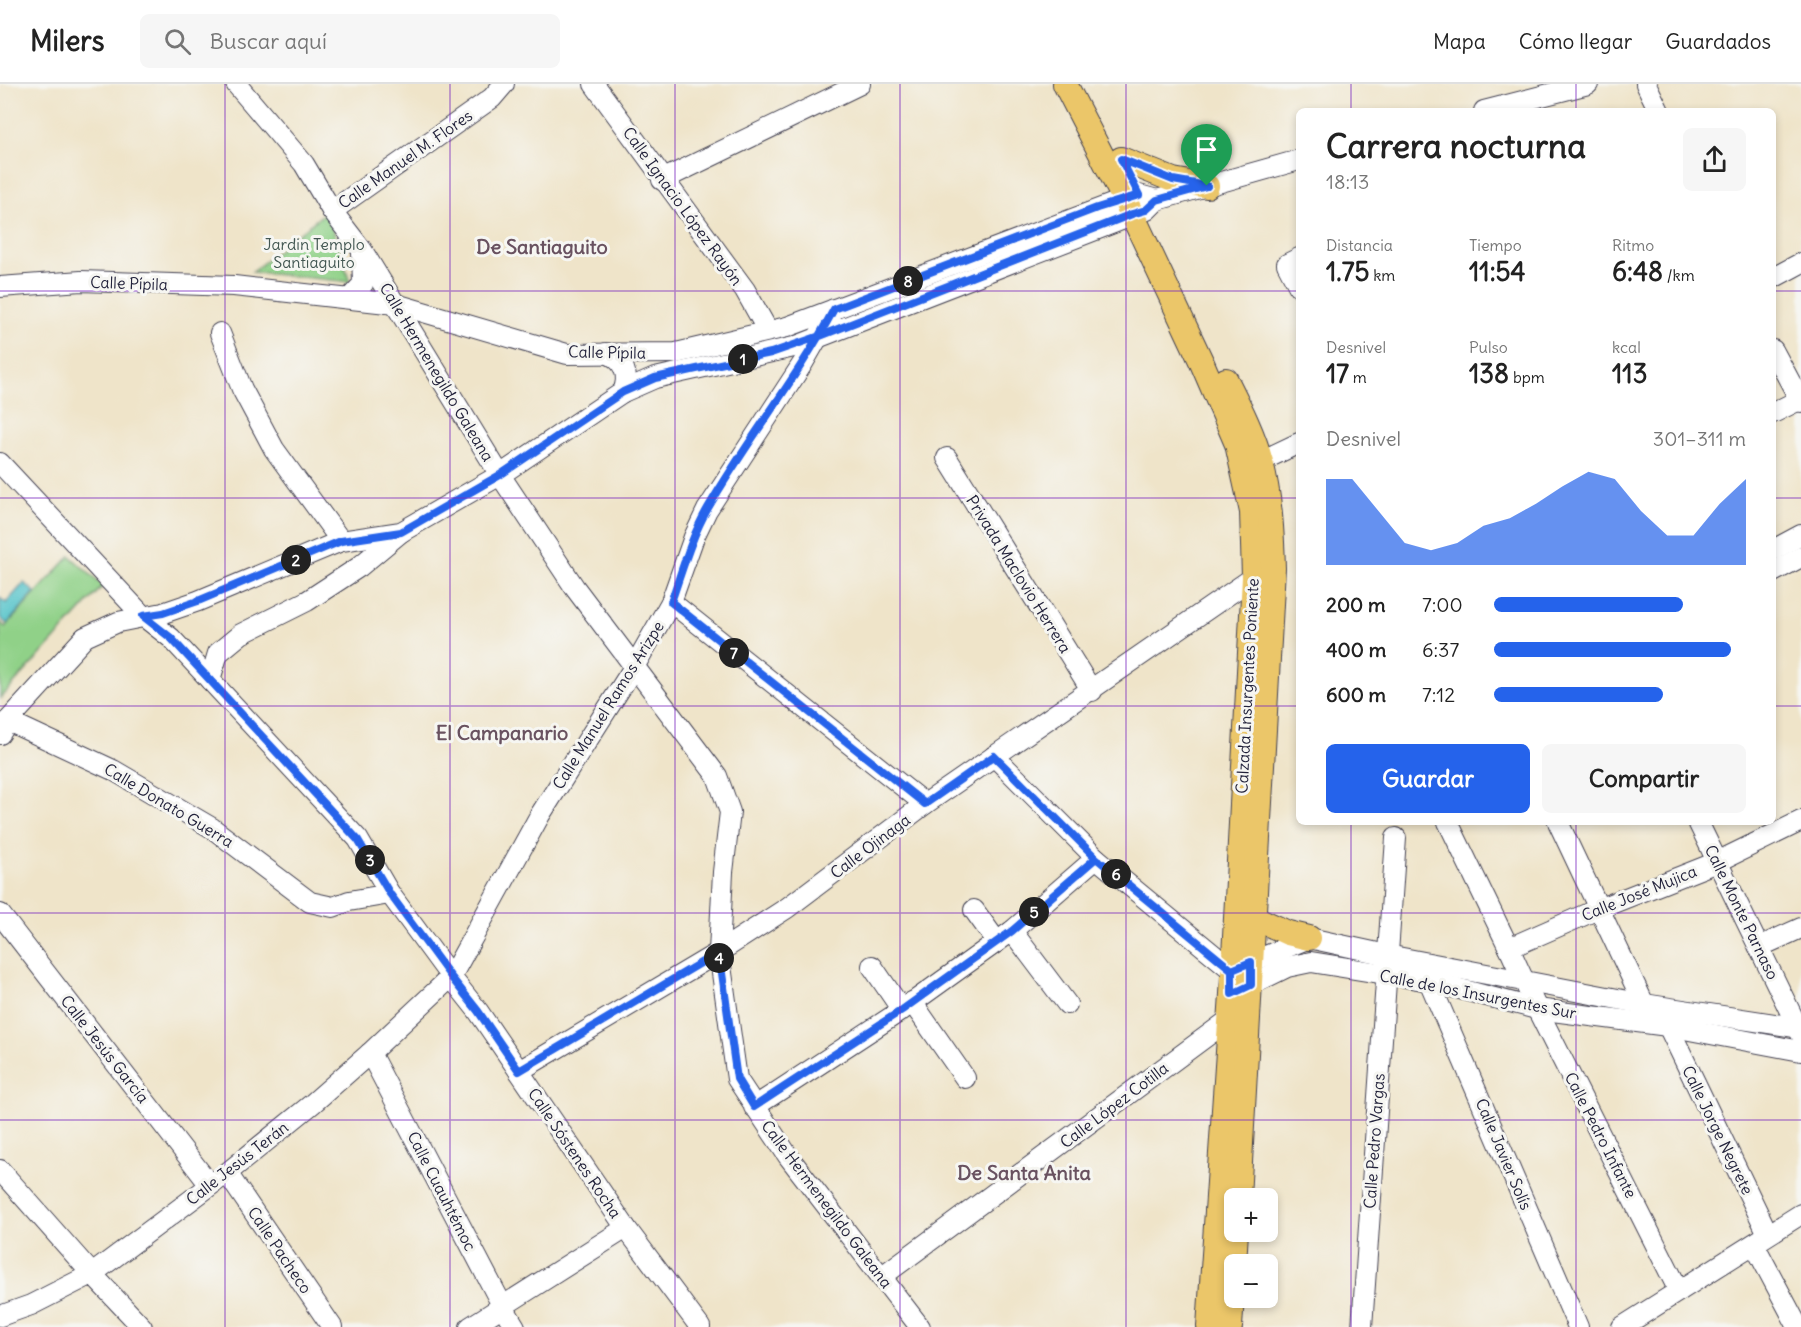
<!DOCTYPE html>
<html lang="es">
<meta charset="utf-8">
<style>
:root{--surface:#fff;--page:#f6f6f6;--text:#222;--muted:#767676;--line:#e0e0e0;--accent:#2563eb}
body{margin:0;font-family:Delius,sans-serif;background:var(--page);color:var(--text);height:100vh;display:flex;flex-direction:column;font-size:22px;white-space:nowrap}
*{box-sizing:border-box;margin:0}
p{font-size:20px;color:var(--muted)}
.icon{flex:none;width:33px;height:33px;fill:none;stroke:currentColor;stroke-width:2;stroke-linecap:round;stroke-linejoin:round}
.map{position:relative;flex:1;overflow:hidden}
.sheet{position:absolute;left:1296px;top:24px;width:480px;height:717px;display:flex;flex-direction:column;background:var(--surface);border-radius:9px;box-shadow:0 3px 9px #0003}
.sheet>*{flex:none}
.tools{position:absolute;left:1224px;top:1104px;display:grid;gap:12px}
.tools a{display:grid;place-items:center;width:54px;height:54px;border-radius:9px;background:var(--surface);box-shadow:0 3px 9px #0003;font-size:30px}
.pin{position:absolute;display:grid;place-items:center;width:51px;height:51px;color:#fff;margin:-62px -26px;border-radius:50% 50% 50% 0;rotate:-45deg;box-shadow:0 0 6px #0007}
.pin .icon{rotate:45deg}
.km{position:absolute;width:30px;height:30px;margin:-15px;border-radius:50%;background:#222;color:#fff;font-size:16px;line-height:30px;text-align:center}
.round{display:grid;place-items:center;flex:none;width:63px;height:63px;border-radius:9px;background:var(--page)}
.summary{display:flex;align-items:center;justify-content:space-between;height:102px;padding:0 30px}
h1{font-size:33px;font-weight:700;line-height:45px}
.metrics{display:grid;grid-template-columns:repeat(3,1fr);gap:9px;height:102px;padding:6px 30px}
.metrics div{display:grid;align-content:center}
.metrics b{font-size:26px;font-weight:700}
.metrics small{font-size:16px;font-weight:400}
.metrics p{font-size:16px}
.chart{height:168px;padding:12px 30px}
.chart p{display:flex;justify-content:space-between}
.chart svg{width:100%;height:108px;margin-top:6px;fill:var(--accent);opacity:.7}
.primary-button{display:flex;gap:12px;margin-top:auto;padding:12px 30px}
.primary-button a{flex:1;height:69px;border-radius:9px;background:var(--accent);color:#fff;font-size:24px;font-weight:700;line-height:69px;text-align:center}
.primary-button a+a{background:var(--page);color:var(--text)}
ul{padding:0 30px;list-style:none;font-size:20px}
li{display:grid;grid-template-columns:96px 72px 1fr;align-items:center;height:45px}
li i{height:15px;border-radius:8px;background:var(--accent)}
header{display:flex;align-items:center;gap:36px;box-sizing:border-box;height:84px;padding:0 30px;background:var(--surface);border-bottom:2px solid var(--line)}
header strong{font-size:28px}
nav{display:flex;gap:33px;margin-inline-start:auto;font-size:21px}
.search{width:420px;height:54px;background:var(--page);display:flex;align-items:center;gap:15px;box-sizing:border-box;padding:0 21px;border-radius:9px;color:var(--muted);font-size:22px}
.map>svg:first-child{display:block}
.green{fill:#90d188;stroke:#597a62;stroke-width:1.5}
.water{fill:#56c4ca;stroke:#3c7382;stroke-width:1.5}
.lines{fill:none;stroke-linecap:round;stroke-linejoin:round}
.minor-casing{stroke:#413f50;stroke-width:22}
.major-casing{stroke:#413f50;stroke-width:26}
.minor{stroke:#fff;stroke-width:20}
.major{stroke:#ebc669;stroke-width:24}
.route-casing{stroke:#fff;stroke-width:12}
.route{stroke:#2563eb;stroke-width:8}
.grid{fill:none;stroke:#7b2cbf;stroke-width:1.5;stroke-opacity:0.55}
.labels{text-anchor:middle;dominant-baseline:central;stroke-width:6;stroke-linejoin:round;paint-order:stroke}
.street-label{font-size:16px;fill:#22223b;stroke:#f6f6f2}
.park-label{font-size:16px;fill:#435752;stroke:#f6f6f2}
.quarter-label{font-size:20px;font-weight:bold;fill:#695260;stroke:#f6f6f2}
</style>
<header>
<strong>Milers</strong>
<div class="search"><svg class="icon" aria-label="search" viewBox="0 0 24 24"><circle cx="10" cy="10" r="6"/><path d="M15 15l6 6"/></svg>Buscar aquí</div>
<nav><a>Mapa</a><a>Cómo llegar</a><a>Guardados</a></nav>
</header>
<div class="map">
<svg width="1801" height="1243" viewBox="0 0 1801 1243">
<rect width="100%" height="100%" fill="#f6f6f2"/>
<filter id="ink" filterUnits="userSpaceOnUse"><feTurbulence type="fractalNoise" baseFrequency=".0167" numOctaves="2"/><feDisplacementMap in="SourceGraphic" scale="12" xChannelSelector="R" yChannelSelector="G"/><feConvolveMatrix kernelMatrix="1 2 1 2 8 2 1 2 1" color-interpolation-filters="sRGB"/></filter>
<filter id="wash" filterUnits="userSpaceOnUse"><feTurbulence type="fractalNoise" baseFrequency=".008" numOctaves="4" result="noise"/><feDisplacementMap in="SourceGraphic" scale="24" xChannelSelector="R" yChannelSelector="G"/><feGaussianBlur stdDeviation="1.35" result="paint"/><feColorMatrix in="noise" values="0 0 0 0 0 0 0 0 0 0 0 0 0 0 0 0 0 1.4 0 .05"/><feComposite in="paint" operator="in"/></filter>
<g filter="url(#wash)">
<rect width="100%" height="100%" fill="#efe4c9"/>
<g class="green">
<path d="M 327,127 L 350,198 L 252,188 Z"/>
<path d="M 70,472 L 103,502 L 0,615 L 0,538 L 5,543 Z"/>
</g>
<path class="water" d="M 24,499 L 35,508 L 7,540 L 0,534 L 0,514 L 6,519 Z"/>
</g>
<g filter="url(#ink)">
<g class="lines">
<defs>
<g id="minor">
<path d="M 236,0 L 304,80 L 332,127 L 362,166 L 500,391 L 575,504 L 717,692 L 730,728 L 723,788 L 719,868 L 737,995 L 788,1072 L 920,1243"/>
<path d="M 594,0 L 745,206 L 768,247"/>
<path d="M 1646,0 L 1659,27"/>
<path d="M 1484,27 L 1588,0"/>
<path d="M 662,96 L 860,0"/>
<path d="M 332,127 L 492,14 L 504,0"/>
<path d="M 1299,174 L 1287,180 L 1299,203"/>
<path d="M 1773,194 L 1801,179"/>
<path d="M 0,203 L 81,197 L 234,202 L 396,220 L 567,270 L 676,269 L 787,243 L 1125,115 L 1139,111 L 1157,116"/>
<path d="M 350,214 L 363,200 L 362,169"/>
<path d="M 220,249 L 242,305 L 274,365 L 341,457"/>
<path d="M 1773,266 L 1801,318"/>
<path d="M 606,269 C 624,275 630,291 623,308"/>
<path d="M 1773,329 L 1801,315"/>
<path d="M 947,374 L 1092,607"/>
<path d="M 1261,377 L 1299,359"/>
<path d="M 0,379 L 143,532 L 171,554 L 358,755 L 390,810 L 451,893 L 478,927 L 626,1144 L 700,1243"/>
<path d="M 1773,466 L 1801,451"/>
<path d="M 1773,488 L 1801,473"/>
<path d="M 671,518 L 925,720"/>
<path d="M 210,596 L 218,569 L 241,550 L 307,517 L 359,483 L 401,448"/>
<path d="M 8,637 L 113,686 L 212,744 L 310,818 L 333,823 L 349,817 L 390,810"/>
<path d="M 0,650 L 8,637 L 85,553 L 118,538 L 163,529 L 198,517 L 341,457 L 401,448 L 500,391 L 623,308 L 655,294 L 794,263 L 1147,126 L 1157,116 L 1299,76"/>
<path d="M 994,672 L 1096,774 L 1232,886 L 1309,854 L 1387,871 L 1644,920 L 1801,944"/>
<path d="M 1448,738 L 1509,864 L 1537,925 L 1679,1207"/>
<path d="M 1558,738 L 1644,920"/>
<path d="M 1698,738 L 1801,950"/>
<path d="M 974,826 L 997,858"/>
<path d="M 0,830 L 210,1101"/>
<path d="M 1012,847 L 1067,920"/>
<path d="M 1759,863 L 1801,844"/>
<path d="M 1509,864 L 1598,825 L 1717,778 L 1801,737"/>
<path d="M 872,882 L 902,926"/>
<path d="M 1429,897 L 1578,1243"/>
<path d="M 1240,906 L 1287,883 L 1311,878 L 1429,897 L 1537,925 L 1668,942 L 1801,967"/>
<path d="M 912,918 L 965,994"/>
<path d="M 1668,942 L 1768,1150"/>
<path d="M 370,969 L 503,1223 L 515,1243"/>
<path d="M 519,987 L 719,868 L 787,824 L 925,720 L 1254,493 L 1263,489"/>
<path d="M 754,1023 L 902,926 L 1012,847 L 1096,774"/>
<path d="M 0,1086 L 92,1190 L 142,1243"/>
<path d="M 227,1089 L 332,1243"/>
<path d="M 1754,1160 L 1798,1243"/>
<path d="M 881,1193 L 1230,935"/>
<path d="M 0,1232 L 31,1221 L 92,1190 L 227,1089 L 312,1020 L 370,969 L 451,893 L 540,731 L 634,583 L 671,518 L 694,453 L 707,426 L 803,279 L 834,225"/>
<path d="M 470,1243 L 626,1144"/>
<path d="M 1362,1243 L 1396,754"/>
<path d="M 1622,1243 L 1801,1130"/>
</g>
<g id="major">
<path d="M 1065,0 L 1132,130 L 1202,279 L 1237,360 L 1252,428 L 1254,493 L 1232,910 L 1209,1243"/>
<path d="M 1121,75 L 1173,96 L 1207,102"/>
<path d="M 1226,296 C 1239,322 1253,349 1261,378 C 1270,413 1272,448 1273,484 L 1238,1114"/>
<path d="M 1253,833 L 1288,849 L 1309,854"/>
<path d="M 1230,1243 L 1236,1148"/>
</g>
</defs>
<use href="#minor" class="minor-casing"/>
<use href="#major" class="major-casing"/>
<use href="#minor" class="minor"/>
<use href="#major" class="major"/>
</g>
</g>
<g class="lines" filter="url(#ink)">
<defs>
<path id="route" d="M 1207,102 L 1157,116 L 1146,126 L 1132,130 L 820,252 L 771,269 L 655,294 L 623,308 L 500,391 L 401,448 L 341,457 L 198,517 L 163,529 L 143,532 L 171,554 L 358,756 L 390,810 L 451,893 L 478,927 L 519,987 L 719,868 L 737,995 L 754,1023 L 902,926 L 1012,847 L 1096,774 L 1232,886 L 1232,910 L 1251,901 L 1251,878 L 1232,886 L 1096,774 L 994,672 L 925,720 L 671,518 C 682,487 691,453 708,424 C 747,356 797,295 834,225 L 1097,124 L 1139,111 L 1121,75 L 1173,96 L 1207,102"/>
</defs>
<use href="#route" class="route-casing"/>
<use href="#route" class="route"/>
</g>
<path class="grid" d="M 225,0 L 225,1243M 450,0 L 450,1243M 675,0 L 675,1243M 900,0 L 900,1243M 1126,0 L 1126,1243M 1351,0 L 1351,27M 1576,0 L 1576,27M 0,207 L 1299,207M 1773,207 L 1801,207M 0,414 L 1299,414M 1773,414 L 1801,414M 0,622 L 1299,622M 1773,622 L 1801,622M 1351,738 L 1351,1243M 1576,738 L 1576,1243M 0,829 L 1801,829M 0,1036 L 1801,1036"/>
<g class="labels">
<g class="street-label">
<text transform="translate(405 75) rotate(-35)">Calle Manuel M. Flores</text>
<text transform="translate(683 122) rotate(54)">Calle Ignacio López Rayón</text>
<text transform="translate(129 199) rotate(2)">Calle Pípila</text>
<text transform="translate(607 268) rotate(1)">Calle Pípila</text>
<text transform="translate(437 288) rotate(59)">Calle Hermenegildo Galeana</text>
<text transform="translate(1019 490) rotate(58)">Privada Maclovio Herrera</text>
<text transform="translate(1247 602) rotate(-87)">Calzada Insurgentes Poniente</text>
<text transform="translate(608 621) rotate(-58)">Calle Manuel Ramos Arizpe</text>
<text transform="translate(169 721) rotate(31)">Calle Donato Guerra</text>
<text transform="translate(870 762) rotate(-37)">Calle Ojinaga</text>
<text transform="translate(1639 809) rotate(-22)">Calle José Mujica</text>
<text transform="translate(1742 828) rotate(64)">Calle Monte Parnaso</text>
<text transform="translate(1478 910) rotate(11)">Calle de los Insurgentes Sur</text>
<text transform="translate(105 965) rotate(52)">Calle Jesús García</text>
<text transform="translate(1114 1021) rotate(-37)">Calle López Cotilla</text>
<text transform="translate(1718 1046) rotate(64)">Calle Jorge Negrete</text>
<text transform="translate(1601 1051) rotate(63)">Calle Pedro Infante</text>
<text transform="translate(1374 1057) rotate(-86)">Calle Pedro Vargas</text>
<text transform="translate(575 1069) rotate(56)">Calle Sóstenes Rocha</text>
<text transform="translate(1504 1070) rotate(67)">Calle Javier Solís</text>
<text transform="translate(237 1079) rotate(-38)">Calle Jesús Terán</text>
<text transform="translate(442 1107) rotate(63)">Calle Cuauhtémoc</text>
<text transform="translate(827 1120) rotate(53)">Calle Hermenegildo Galeana</text>
<text transform="translate(280 1166) rotate(56)">Calle Pacheco</text>
</g>
<g class="park-label">
<text x="314" y="160">Jardin Templo<tspan x="314" dy="18">Santiaguito</tspan></text>
</g>
<g class="quarter-label">
<text x="542" y="162">De Santiaguito</text>
<text x="502" y="648">El Campanario</text>
<text x="1024" y="1088">De Santa Anita</text>
</g>
</g>
</svg>
<div class="tools">
<a>+</a>
<a>−</a>
</div>
<div class="pin" style="left:1207px;top:102px;background:#1e9e55"><svg class="icon" aria-label="arrive" viewBox="0 0 24 24"><path d="M6 21V4h12l-3 4 3 4H6"/></svg></div>
<b class="km" style="left:743px;top:275px">1</b>
<b class="km" style="left:296px;top:476px">2</b>
<b class="km" style="left:370px;top:776px">3</b>
<b class="km" style="left:719px;top:874px">4</b>
<b class="km" style="left:1034px;top:828px">5</b>
<b class="km" style="left:1116px;top:790px">6</b>
<b class="km" style="left:734px;top:569px">7</b>
<b class="km" style="left:908px;top:197px">8</b>
<section class="sheet">
<div class="summary"><div><h1>Carrera nocturna</h1><p>18:13</p></div><a class="round"><svg class="icon" aria-label="share" viewBox="0 0 24 24"><path d="M12 15V3M7 8l5-5 5 5M5 13v7h14v-7"/></svg></a></div>
<div class="metrics">
<div><p>Distancia</p><b>1.75<small> km</small></b></div>
<div><p>Tiempo</p><b>11:54</b></div>
<div><p>Ritmo</p><b>6:48<small> /km</small></b></div>
</div>
<div class="metrics">
<div><p>Desnivel</p><b>17<small> m</small></b></div>
<div><p>Pulso</p><b>138<small> bpm</small></b></div>
<div><p>kcal</p><b>113</b></div>
</div>
<div class="chart"><p><span>Desnivel</span>301–311 m</p>
<svg viewBox="0 0 160 44" preserveAspectRatio="none"><path d="M0 44V9L10 9L20 22L30 35L40 38L50 35L60 28L70 25L80 19L90 12L100 6L110 9L120 22L130 32L140 32L150 19L160 9V44z"/></svg>
</div>
<ul>
<li><b>200 m</b>7:00<i style="width:75%"></i></li>
<li><b>400 m</b>6:37<i style="width:94%"></i></li>
<li><b>600 m</b>7:12<i style="width:67%"></i></li>
</ul>
<div class="primary-button"><a>Guardar</a><a>Compartir</a></div>
</section>
</div>
